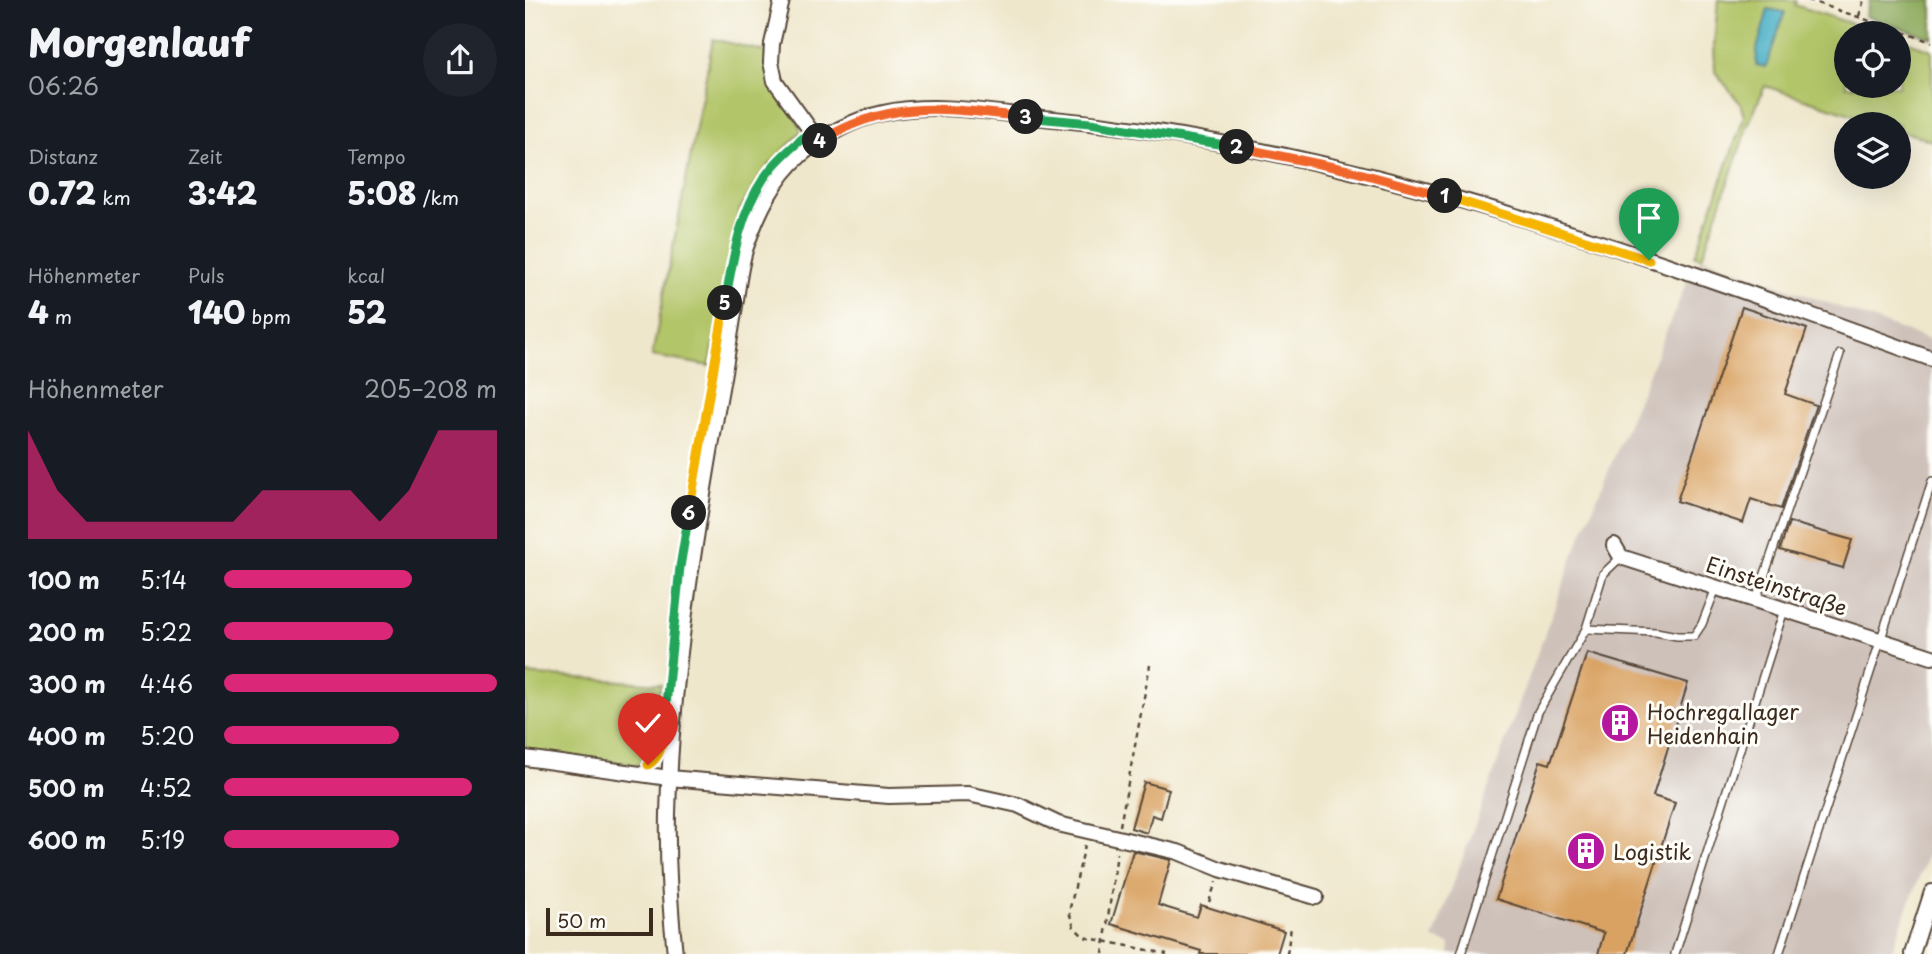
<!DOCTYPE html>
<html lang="de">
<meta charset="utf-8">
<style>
:root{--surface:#171b24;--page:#20242c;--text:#f1f3f6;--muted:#9ea1a6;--accent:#db2777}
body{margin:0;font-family:"Playpen Sans",sans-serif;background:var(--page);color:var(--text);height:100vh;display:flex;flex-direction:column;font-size:26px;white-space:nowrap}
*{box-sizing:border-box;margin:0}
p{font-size:23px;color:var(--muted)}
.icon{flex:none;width:38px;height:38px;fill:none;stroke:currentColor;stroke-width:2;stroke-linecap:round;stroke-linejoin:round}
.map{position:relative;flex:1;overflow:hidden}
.details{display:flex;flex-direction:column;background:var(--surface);width:525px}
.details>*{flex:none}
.buttons{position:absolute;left:1309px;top:21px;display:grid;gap:14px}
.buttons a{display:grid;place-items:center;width:77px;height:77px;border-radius:50%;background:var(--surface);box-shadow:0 7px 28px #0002;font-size:35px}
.scale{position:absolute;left:21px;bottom:18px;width:107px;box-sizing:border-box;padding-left:7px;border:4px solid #3b2a1e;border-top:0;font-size:19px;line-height:24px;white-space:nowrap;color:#3b2a1e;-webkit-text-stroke:5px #fdfcf7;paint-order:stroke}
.pin{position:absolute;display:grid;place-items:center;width:60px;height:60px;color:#fff;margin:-72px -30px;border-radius:50% 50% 50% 0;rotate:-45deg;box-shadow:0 0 7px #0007}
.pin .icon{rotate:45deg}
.km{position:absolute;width:35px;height:35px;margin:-18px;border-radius:50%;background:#222;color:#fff;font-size:19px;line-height:35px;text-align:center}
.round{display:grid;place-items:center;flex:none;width:74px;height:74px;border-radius:37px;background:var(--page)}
.head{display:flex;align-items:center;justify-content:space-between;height:119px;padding:0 28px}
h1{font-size:38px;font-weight:800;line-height:52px}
.stats{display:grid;grid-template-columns:repeat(3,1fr);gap:10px;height:119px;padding:7px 28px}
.stats div{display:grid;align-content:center}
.stats b{font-size:30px;font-weight:800}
.stats small{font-size:19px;font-weight:400}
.stats p{font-size:19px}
.chart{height:196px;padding:14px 28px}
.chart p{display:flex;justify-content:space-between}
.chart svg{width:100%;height:126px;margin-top:7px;fill:var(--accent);opacity:.7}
ul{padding:0 28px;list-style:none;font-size:23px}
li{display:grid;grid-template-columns:112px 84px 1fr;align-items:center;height:52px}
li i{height:18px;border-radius:9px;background:var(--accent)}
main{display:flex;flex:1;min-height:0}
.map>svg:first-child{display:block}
.industrial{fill:#cec1ba}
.green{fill:#b2c569;stroke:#767844;stroke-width:2}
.forest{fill:#8daa5d;stroke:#646a3e;stroke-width:2}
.water{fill:#45adc4;stroke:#406c71;stroke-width:2}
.building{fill:#d9a262}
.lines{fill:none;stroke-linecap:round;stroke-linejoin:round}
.lane-casing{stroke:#564638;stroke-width:10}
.street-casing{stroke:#564638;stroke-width:18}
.path{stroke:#564638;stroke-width:2.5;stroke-dasharray:5 5;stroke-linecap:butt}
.lane{stroke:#fff;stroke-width:7}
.street{stroke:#fff;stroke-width:14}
.split-1-casing{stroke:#fff;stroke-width:14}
.split-2-casing{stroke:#fff;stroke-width:14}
.split-3-casing{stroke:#fff;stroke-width:14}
.split-4-casing{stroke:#fff;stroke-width:14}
.split-5-casing{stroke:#fff;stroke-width:14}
.split-6-casing{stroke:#fff;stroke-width:14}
.split-7-casing{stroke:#fff;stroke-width:14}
.split-8-casing{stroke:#fff;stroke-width:14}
.split-1{stroke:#f5b400;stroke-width:9}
.split-2{stroke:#f0652b;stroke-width:9}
.split-3{stroke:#22a559;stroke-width:9}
.split-4{stroke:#f0652b;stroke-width:9}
.split-5{stroke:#22a559;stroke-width:9}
.split-6{stroke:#f5b400;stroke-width:9}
.split-7{stroke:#22a559;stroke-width:9}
.split-8{stroke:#f5b400;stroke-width:9}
.labels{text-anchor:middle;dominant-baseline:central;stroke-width:6;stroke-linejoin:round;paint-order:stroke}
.street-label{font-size:21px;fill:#3b2a1e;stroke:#fdfcf7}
.poi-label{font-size:21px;fill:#3b2a1e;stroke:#fdfcf7;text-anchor:start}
</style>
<main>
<section class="details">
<div class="head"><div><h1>Morgenlauf</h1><p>06:26</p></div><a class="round"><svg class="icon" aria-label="share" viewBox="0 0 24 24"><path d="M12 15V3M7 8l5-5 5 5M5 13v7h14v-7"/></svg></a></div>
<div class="stats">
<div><p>Distanz</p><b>0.72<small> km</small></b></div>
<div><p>Zeit</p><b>3:42</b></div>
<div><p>Tempo</p><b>5:08<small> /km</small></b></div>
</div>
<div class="stats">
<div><p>Höhenmeter</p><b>4<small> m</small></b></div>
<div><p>Puls</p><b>140<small> bpm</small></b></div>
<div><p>kcal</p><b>52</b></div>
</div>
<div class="chart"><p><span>Höhenmeter</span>205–208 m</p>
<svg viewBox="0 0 160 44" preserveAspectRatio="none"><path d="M0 44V6L10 27L20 38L30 38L40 38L50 38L60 38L70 38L80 27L90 27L100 27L110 27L120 38L130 27L140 6L150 6L160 6V44z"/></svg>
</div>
<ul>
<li><b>100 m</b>5:14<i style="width:69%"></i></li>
<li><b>200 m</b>5:22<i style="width:62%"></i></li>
<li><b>300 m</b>4:46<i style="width:100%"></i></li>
<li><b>400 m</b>5:20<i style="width:64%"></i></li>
<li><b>500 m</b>4:52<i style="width:91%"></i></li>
<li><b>600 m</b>5:19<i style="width:64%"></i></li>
</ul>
</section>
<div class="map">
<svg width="1407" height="954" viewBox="0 0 1407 954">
<rect width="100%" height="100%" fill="#fdfcf7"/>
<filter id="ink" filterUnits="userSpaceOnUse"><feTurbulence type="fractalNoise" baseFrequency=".0143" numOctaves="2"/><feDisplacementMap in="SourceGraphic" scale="14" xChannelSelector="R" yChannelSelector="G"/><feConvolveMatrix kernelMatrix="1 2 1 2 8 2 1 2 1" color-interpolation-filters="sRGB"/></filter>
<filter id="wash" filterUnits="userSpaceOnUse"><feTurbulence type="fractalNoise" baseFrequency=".00686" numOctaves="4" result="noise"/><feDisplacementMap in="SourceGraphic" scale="28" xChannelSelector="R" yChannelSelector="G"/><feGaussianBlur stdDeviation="1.57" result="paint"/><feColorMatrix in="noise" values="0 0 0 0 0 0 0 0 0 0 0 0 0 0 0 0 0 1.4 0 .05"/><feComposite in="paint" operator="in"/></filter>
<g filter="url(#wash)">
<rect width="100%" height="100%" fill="#efe7cc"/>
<path class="industrial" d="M 1177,257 L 1407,341 L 1407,844 L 1365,954 L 924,954 L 925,944 L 908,939 L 1049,554 L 1163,279 Z"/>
<g class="green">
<path d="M 1193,0 L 1271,0 L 1270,5 L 1355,33 L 1321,33 L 1321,86 L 1374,86 L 1374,39 L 1407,50 L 1407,141 L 1374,130 L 1374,124 L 1356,124 L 1240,86 L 1223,125 L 1177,257 L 1170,256 L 1219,117 L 1215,103 L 1190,72 L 1189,44 Z"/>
<path d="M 188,39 L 242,52 L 275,127 L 275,133 L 240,170 L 215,209 L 185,366 L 127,356 Z"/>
<path d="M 0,674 L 136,684 L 127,752 L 113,765 L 0,751 Z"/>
</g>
<path class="forest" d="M 1345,0 L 1407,0 L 1407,38 L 1340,16 Z"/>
<path class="water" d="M 1243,9 L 1260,12 L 1241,67 L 1231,65 L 1232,49 Z"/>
<g id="blocks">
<g class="building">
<path d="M 1217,307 L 1282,329 L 1260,394 L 1291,405 L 1256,509 L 1226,499 L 1218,523 L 1152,501 Z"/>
<path d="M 1264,522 L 1327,540 L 1318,568 L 1255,550 Z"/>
<path d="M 1062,653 L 1163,683 L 1128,796 L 1150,803 L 1102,954 L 1073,954 L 1079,933 L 971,899 L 1015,761 L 1025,764 Z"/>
<path d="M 619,782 L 644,789 L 636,818 L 627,815 L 622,833 L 606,828 Z"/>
<path d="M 608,851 L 646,860 L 633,905 L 672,917 L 676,905 L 759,931 L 752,954 L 675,954 L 676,951 L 586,924 Z"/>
</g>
</g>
</g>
<g filter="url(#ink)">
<use href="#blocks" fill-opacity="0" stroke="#564638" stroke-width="2"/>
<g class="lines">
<defs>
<g id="lane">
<path d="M 1231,600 L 1315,354"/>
<path d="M 1061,629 L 1131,632 L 1152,636 L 1169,636 L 1177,624 L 1191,588"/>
<path d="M 936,954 L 1013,712 L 1061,629 L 1078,574 L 1096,557"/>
<path d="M 1150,954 L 1259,610"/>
<path d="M 1254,954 L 1407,481"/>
</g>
<g id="street">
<path d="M 257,0 L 247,44 L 246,62 L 250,81 L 294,142"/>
<path d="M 1089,545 L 1096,557 L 1407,657"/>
<path d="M 0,758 L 144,778 L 364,796 L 443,794 L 493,805 L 533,824 L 653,852 L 695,869 L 791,897"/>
<path d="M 150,954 C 145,908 142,860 143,814 C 146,677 170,540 193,405 C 199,372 205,339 210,306 C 213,287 215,266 221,247 C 233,212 249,178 277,154 C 299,135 330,119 358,113 C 412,101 473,114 528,119 C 831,148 1122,256 1407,359"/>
<path d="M 1387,954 L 1407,892"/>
</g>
</defs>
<use href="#lane" class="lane-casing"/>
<use href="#street" class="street-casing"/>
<g class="path">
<path d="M 1283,0 L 1407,42"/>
<path d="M 1334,16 L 1339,0"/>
<path d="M 595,826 L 625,665"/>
<path d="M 560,845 L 544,912 L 549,927 L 559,937 L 642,954"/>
<path d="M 684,902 L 691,882"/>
<path d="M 578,954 L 592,853"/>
<path d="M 762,954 L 766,927"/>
</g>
<use href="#lane" class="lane"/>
<use href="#street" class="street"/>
</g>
</g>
<g class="lines" filter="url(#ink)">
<defs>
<path id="split-1" d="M 920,196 L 1124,260"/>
<path id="split-2" d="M 712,147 L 823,170 L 920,196"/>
<path id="split-3" d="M 501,117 L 565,123 L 712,147"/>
<path id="split-4" d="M 295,141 C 367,97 422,109 501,117"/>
<path id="split-5" d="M 200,303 C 208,259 214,215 239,178 C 252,159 270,145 286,131 L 295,141"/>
<path id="split-6" d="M 164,513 L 200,303"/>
<path id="split-7" d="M 139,725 L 155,567 L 164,513"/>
<path id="split-8" d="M 123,765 C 138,756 137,742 139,725"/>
</defs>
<use href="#split-1" class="split-1-casing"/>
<use href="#split-2" class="split-2-casing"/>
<use href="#split-3" class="split-3-casing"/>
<use href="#split-4" class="split-4-casing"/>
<use href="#split-5" class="split-5-casing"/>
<use href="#split-6" class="split-6-casing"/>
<use href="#split-7" class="split-7-casing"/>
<use href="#split-8" class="split-8-casing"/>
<use href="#split-1" class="split-1"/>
<use href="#split-2" class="split-2"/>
<use href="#split-3" class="split-3"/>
<use href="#split-4" class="split-4"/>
<use href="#split-5" class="split-5"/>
<use href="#split-6" class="split-6"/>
<use href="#split-7" class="split-7"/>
<use href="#split-8" class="split-8"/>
</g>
<defs>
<symbol id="building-disc" viewBox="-11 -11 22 22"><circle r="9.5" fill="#b5179e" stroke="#fdfcf7"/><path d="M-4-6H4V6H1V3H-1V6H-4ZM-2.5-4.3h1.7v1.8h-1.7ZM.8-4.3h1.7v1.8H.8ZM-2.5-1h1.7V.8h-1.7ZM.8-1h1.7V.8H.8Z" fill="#fff"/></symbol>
</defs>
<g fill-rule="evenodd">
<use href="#building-disc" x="1073" y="701" width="44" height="44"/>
<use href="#building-disc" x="1039" y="829" width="44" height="44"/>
</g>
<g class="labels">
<g class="street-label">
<text transform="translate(1252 585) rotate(18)">Einsteinstraße</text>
</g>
<g class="poi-label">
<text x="1122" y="711">Hochregallager<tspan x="1122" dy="24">Heidenhain</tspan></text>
<text x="1088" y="851">Logistik</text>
</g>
</g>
</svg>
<div class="buttons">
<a><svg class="icon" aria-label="locate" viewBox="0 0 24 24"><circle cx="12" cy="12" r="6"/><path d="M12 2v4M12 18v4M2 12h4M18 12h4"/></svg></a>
<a><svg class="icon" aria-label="layers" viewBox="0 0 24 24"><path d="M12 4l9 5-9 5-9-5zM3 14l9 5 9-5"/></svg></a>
</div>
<div class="scale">50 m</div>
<div class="pin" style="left:1124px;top:260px;background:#1e9e55"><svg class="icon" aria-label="arrive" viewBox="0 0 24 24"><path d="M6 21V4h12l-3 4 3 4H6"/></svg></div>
<div class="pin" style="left:123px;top:765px;background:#d93025"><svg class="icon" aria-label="check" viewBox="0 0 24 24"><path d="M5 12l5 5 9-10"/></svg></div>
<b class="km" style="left:920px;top:196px">1</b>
<b class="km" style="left:712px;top:147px">2</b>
<b class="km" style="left:501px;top:117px">3</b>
<b class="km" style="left:295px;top:141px">4</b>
<b class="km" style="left:200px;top:303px">5</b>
<b class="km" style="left:164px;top:513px">6</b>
</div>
</main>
